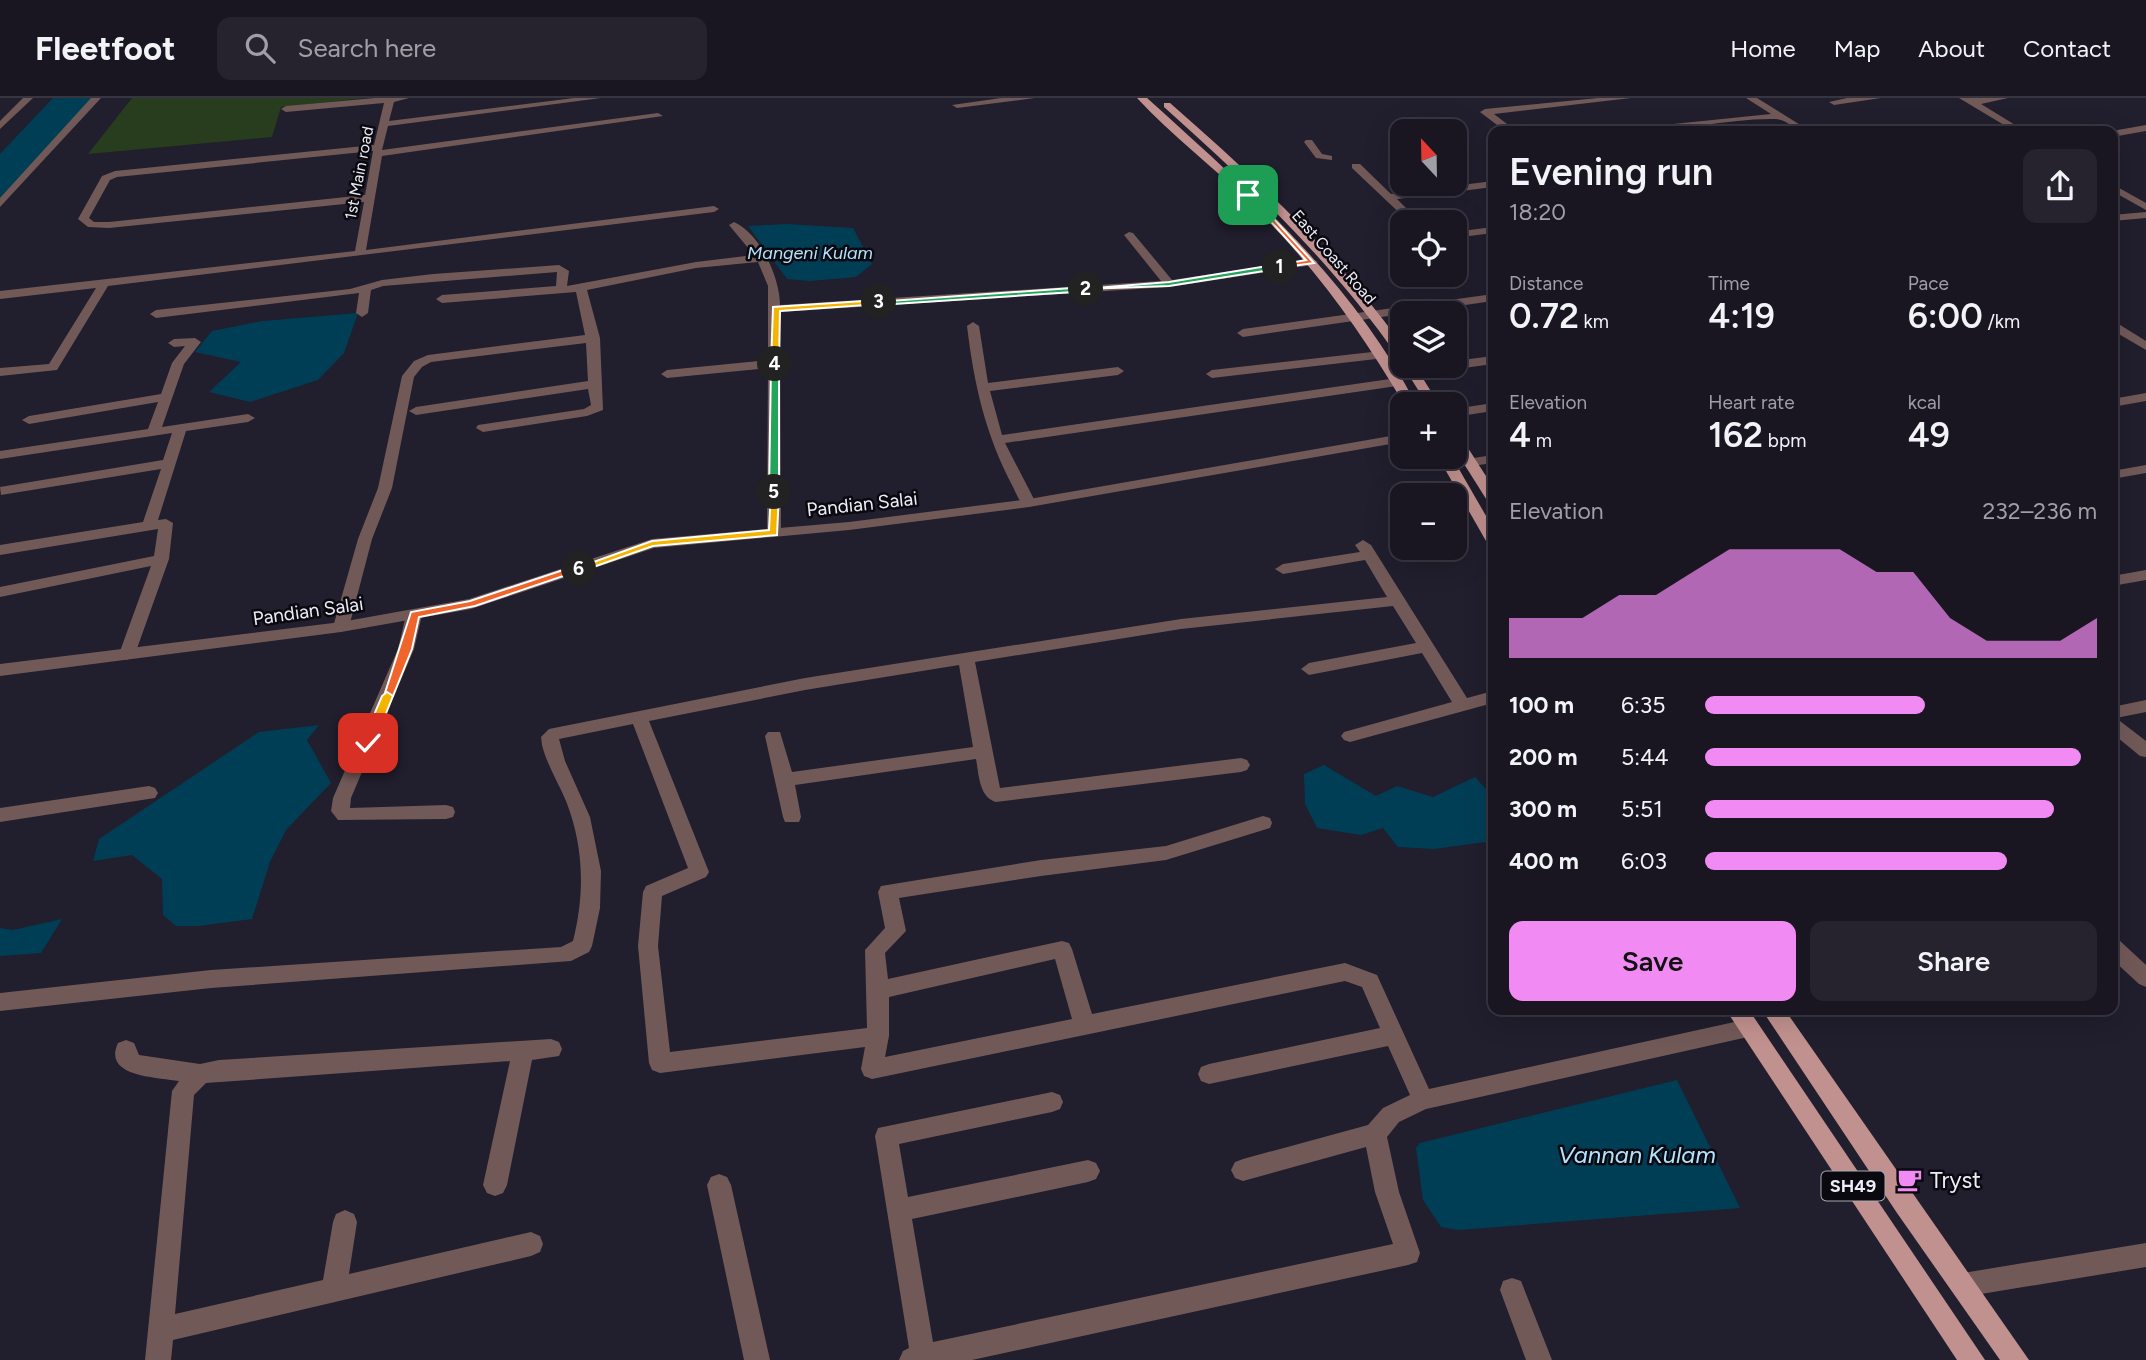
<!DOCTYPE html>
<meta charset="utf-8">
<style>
:root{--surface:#191622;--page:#26232f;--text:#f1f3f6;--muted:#9f9fa5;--line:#373540;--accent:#f28af3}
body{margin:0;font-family:Figtree,sans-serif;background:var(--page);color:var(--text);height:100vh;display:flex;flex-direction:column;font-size:26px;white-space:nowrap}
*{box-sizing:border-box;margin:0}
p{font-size:23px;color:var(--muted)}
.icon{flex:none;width:38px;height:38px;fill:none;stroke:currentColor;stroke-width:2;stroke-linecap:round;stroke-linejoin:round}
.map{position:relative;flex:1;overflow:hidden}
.sheet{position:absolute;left:1488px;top:28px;width:630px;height:889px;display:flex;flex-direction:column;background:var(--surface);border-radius:14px;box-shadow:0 7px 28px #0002,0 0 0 2px var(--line)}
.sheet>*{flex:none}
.needle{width:46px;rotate:338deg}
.tools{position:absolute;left:1390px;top:21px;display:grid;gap:14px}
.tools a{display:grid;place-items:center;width:77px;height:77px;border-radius:14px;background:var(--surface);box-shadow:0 7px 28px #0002,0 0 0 2px var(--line);font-size:35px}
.pin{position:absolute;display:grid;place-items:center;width:60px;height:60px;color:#fff;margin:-30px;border-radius:14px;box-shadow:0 4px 10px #0006}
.km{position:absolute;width:35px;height:35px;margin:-18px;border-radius:50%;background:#222;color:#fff;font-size:19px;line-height:35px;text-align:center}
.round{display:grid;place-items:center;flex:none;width:74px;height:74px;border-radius:14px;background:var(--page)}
.summary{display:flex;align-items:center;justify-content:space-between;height:119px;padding:0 21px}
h1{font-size:38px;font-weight:600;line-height:52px}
.metrics{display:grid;grid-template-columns:repeat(3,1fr);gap:10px;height:119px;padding:7px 21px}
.metrics div{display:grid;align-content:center}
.metrics b{font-size:35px;font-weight:600}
.metrics small{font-size:19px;font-weight:400}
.metrics p{font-size:19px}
.chart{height:196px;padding:14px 21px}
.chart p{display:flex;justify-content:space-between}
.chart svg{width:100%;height:126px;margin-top:7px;fill:var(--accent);opacity:.7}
.action{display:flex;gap:14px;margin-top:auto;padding:14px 21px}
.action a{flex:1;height:80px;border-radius:14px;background:var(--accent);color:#111;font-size:28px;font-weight:600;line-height:80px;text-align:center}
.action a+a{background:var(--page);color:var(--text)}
ul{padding:0 21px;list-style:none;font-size:23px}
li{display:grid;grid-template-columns:112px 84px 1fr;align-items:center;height:52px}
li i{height:18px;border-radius:9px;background:var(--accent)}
header{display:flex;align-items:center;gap:42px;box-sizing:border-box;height:98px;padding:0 35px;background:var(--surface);border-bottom:2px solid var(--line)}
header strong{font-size:33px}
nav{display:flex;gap:38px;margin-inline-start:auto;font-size:24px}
.search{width:490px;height:63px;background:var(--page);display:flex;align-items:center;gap:18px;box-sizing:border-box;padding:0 24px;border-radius:14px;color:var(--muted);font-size:26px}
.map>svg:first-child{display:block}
.green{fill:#273d1d}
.water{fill:#003e56}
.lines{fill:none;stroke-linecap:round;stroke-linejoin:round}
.minor{fill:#715958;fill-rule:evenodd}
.tertiary{fill:#715958;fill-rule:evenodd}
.primary{fill:#c1918f;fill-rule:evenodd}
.split-1{fill:#f0652b;stroke:#fff;stroke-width:2}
.split-2{fill:#22a559;stroke:#fff;stroke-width:2}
.split-3{fill:#22a559;stroke:#fff;stroke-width:2}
.split-4{fill:#f5b400;stroke:#fff;stroke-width:2}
.split-5{fill:#22a559;stroke:#fff;stroke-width:2}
.split-6{fill:#f5b400;stroke:#fff;stroke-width:2}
.split-7{fill:#f0652b;stroke:#fff;stroke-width:2}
.split-8{fill:#f5b400;stroke:#fff;stroke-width:2}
.labels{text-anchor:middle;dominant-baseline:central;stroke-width:5;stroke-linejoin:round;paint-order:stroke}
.far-street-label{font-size:16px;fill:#eeedf7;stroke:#0a0910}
.far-water-label{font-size:18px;font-style:italic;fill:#b3e2fc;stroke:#0a0910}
.shield{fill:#0a0910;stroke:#aaa9b2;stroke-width:2}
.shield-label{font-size:18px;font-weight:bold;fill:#eeedf7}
.street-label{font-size:19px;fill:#eeedf7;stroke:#0a0910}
.near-poi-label{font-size:23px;fill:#eeedf7;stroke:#0a0910;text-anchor:start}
.near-water-label{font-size:24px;font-style:italic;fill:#b3e2fc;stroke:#0a0910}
</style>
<header>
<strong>Fleetfoot</strong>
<div class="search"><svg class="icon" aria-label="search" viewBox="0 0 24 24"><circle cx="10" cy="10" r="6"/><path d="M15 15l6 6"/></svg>Search here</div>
<nav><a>Home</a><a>Map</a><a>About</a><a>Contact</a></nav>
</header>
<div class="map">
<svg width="2146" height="1262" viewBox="0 0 2146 1262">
<rect width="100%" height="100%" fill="#211e2d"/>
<path class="green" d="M 132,0 L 366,0 L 281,9 L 272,39 L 88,56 Z"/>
<g class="water">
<path d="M 53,0 L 93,0 L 0,105 L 0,56 Z"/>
<path d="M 787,126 L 853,130 L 872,166 L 856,179 L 810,183 L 787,181 L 748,128 Z"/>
<path d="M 358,215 L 344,255 L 318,282 L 250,304 L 209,294 L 241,264 L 195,254 L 212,233 L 263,223 Z"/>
<path d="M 319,627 L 307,642 L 331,685 L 286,732 L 270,764 L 252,821 L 199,828 L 176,828 L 163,817 L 162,781 L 132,757 L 93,763 L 99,741 L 259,634 Z"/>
<path d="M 1324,667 L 1376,698 L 1397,688 L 1433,699 L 1475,679 L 1493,699 L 1493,743 L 1434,751 L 1398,749 L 1383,730 L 1361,737 L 1317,730 L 1305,706 L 1304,676 Z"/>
<path d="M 62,821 L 41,855 L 0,858 L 0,830 L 13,832 Z"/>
<path d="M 1677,982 L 1740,1110 L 1458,1132 L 1441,1129 L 1423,1102 L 1416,1050 L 1420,1045 Z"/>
</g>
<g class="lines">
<g class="minor">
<path d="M 23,0 L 33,0 L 0,31 L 0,23 Z"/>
<path d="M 91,0 L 101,0 L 0,109 L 0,100 Z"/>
<path d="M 375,0 L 409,0 L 394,4 L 389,23 L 574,0 L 601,0 L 388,28 L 382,52 L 658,15 L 663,18 L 382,58 L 366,152 L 714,108 L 719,111 L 714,114 L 108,188 L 57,272 L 0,278 L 0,270 L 49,266 L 96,190 L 0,201 L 0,193 L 355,153 L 364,104 L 109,130 L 88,129 L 78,121 L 102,78 L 115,73 L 374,47 L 384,5 L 286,14 L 281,11 L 286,8 ZM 373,53 L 365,97 L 109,124 L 94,124 L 89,120 L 110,82 L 117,79 Z"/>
<path d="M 1001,0 L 1035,0 L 957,10 L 952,7 Z"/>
<path d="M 1598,0 L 1631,0 L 1494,16 L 1516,33 L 1505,33 L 1480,14 L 1485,11 Z"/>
<path d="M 1746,0 L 1757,0 L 1810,33 C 1794,34 1788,21 1775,21 C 1727,20 1678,35 1629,33 L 1634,30 L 1771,16 Z"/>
<path d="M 1847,0 L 1881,0 L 1834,7 L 1829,4 Z"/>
<path d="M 1959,0 L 2008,0 L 1981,6 L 2025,33 L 2014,33 Z"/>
<path d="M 2146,27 L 2146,33 L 2112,39 L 2112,33 Z"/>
<path d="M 1306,42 L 1312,42 L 1322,56 L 1332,58 L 1332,62 L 1316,60 L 1304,44 Z"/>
<path d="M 1352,66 L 1360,66 L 1391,96 L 1493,83 L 1493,89 L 1397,101 L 1420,124 L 1409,124 L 1352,70 Z"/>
<path d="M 2112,86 L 2146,105 L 2146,112 L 2112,93 Z"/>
<path d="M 2146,114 L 2146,120 L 2112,123 L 2112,117 Z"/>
<path d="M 734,124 C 760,135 780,180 780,207 L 1161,183 L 1124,137 L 1129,134 L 1133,135 L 1172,182 L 1312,161 L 1318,164 L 1312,167 L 1169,189 L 780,214 L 781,435 L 774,439 L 767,435 L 768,270 L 667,280 L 661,276 L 667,272 L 768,262 L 768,188 L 758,164 L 696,170 L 587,192 L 600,240 L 603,312 L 587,318 L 483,334 L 476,330 L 478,327 L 584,311 L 591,307 L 588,291 L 416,317 L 409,313 L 416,309 L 588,283 L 586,245 L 431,264 L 422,269 L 414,279 L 392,390 L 372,441 L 349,529 L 341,534 L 333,529 L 358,441 L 378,390 L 402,278 L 414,263 L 428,257 L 585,237 L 576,194 L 442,205 L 436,201 L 442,197 L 556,188 L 557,174 L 383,188 L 371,192 L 368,215 L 362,219 L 356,215 L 359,195 L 156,220 L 150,216 L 156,212 L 350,191 L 382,182 L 433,176 L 559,167 L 569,173 L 567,188 L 696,164 L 754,157 L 729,127 Z"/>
<path d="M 1493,129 L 1493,135 L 1454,140 L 1454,134 Z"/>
<path d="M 1493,196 L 1493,203 L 1243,239 L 1237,235 L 1243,231 Z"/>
<path d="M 2112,222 L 2146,243 L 2146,252 L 2112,232 Z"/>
<path d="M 973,224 L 979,228 L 988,285 L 1118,269 L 1124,273 L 1118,277 L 990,293 L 1002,337 L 1397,280 L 1403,284 L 1397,288 L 1005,345 L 1036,405 L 1029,409 C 1020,407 1017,397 1013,389 C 985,336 974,286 967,228 Z"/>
<path d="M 195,240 L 201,244 L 184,266 L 162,329 L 248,316 L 255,320 L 248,324 L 186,333 L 158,422 L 166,421 L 173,425 L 169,461 L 135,556 L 127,562 L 119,556 L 151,468 L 0,499 L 0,489 L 154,458 L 158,431 L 0,457 L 0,447 L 143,424 L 161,371 L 1,397 L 0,389 L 163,362 L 172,335 L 0,361 L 0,353 L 148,331 L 158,304 L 29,326 L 22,322 L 29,318 L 161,296 L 172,265 L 185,248 L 174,249 L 168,245 L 174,241 Z"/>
<path d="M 1381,253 L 1385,254 L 1385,260 L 1212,280 L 1206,276 L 1212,272 Z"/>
<path d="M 1493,258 L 1493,266 L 1413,277 L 1407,273 L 1424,268 L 1454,268 L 1454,263 Z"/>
<path d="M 2146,295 L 2146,303 L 2112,309 L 2112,301 Z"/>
<path d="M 1493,305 L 1493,313 L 1454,319 L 1454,311 Z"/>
<path d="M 1493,357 L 1493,365 L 1472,368 L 1465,364 L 1467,361 Z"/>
<path d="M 2146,367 L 2146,375 L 2112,381 L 2112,373 Z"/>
<path d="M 1363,442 L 1371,447 L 1467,600 L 1493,593 L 1493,605 L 1350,644 L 1344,642 L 1341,638 L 1344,634 L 1452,604 L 1422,555 L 1309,577 L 1301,571 L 1309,565 L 1416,545 L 1393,508 L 1181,531 L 975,564 L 1000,690 L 1241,660 L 1247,662 L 1250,667 L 1247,672 L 1241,674 L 996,704 C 979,699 979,677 976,661 L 795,687 L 801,719 L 799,724 L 785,724 L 783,719 L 765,638 L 768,634 L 780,634 L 792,674 L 973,649 L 959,567 L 805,592 L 649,623 L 709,774 L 706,779 L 662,798 L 658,848 L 670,954 L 867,930 L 865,852 L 885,830 L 878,794 L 881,788 L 1041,762 L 1166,748 L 1263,718 L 1270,720 L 1272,725 L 1270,730 L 1166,762 L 1041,778 L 899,800 L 906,833 L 885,855 L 888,881 L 1062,843 L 1069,845 L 1072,851 L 1092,916 L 1345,865 L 1377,877 L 1429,991 L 1748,921 L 1756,923 L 1759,930 L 1756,937 L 1748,939 L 1426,1011 L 1399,1024 L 1387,1039 L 1399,1094 L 1420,1155 L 1417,1164 L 1408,1167 L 972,1262 L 899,1262 L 903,1253 L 909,1250 L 875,1038 L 878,1030 L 1052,994 L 1060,997 L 1063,1004 L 1060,1011 L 1052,1014 L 899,1046 L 908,1099 L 1088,1062 L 1096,1065 L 1100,1073 L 1096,1081 L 1088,1084 L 912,1121 L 933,1244 L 1393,1146 L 1375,1094 L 1366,1049 L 1243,1083 L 1235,1080 L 1231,1072 L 1235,1064 L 1243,1061 L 1368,1027 L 1383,1010 L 1410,997 L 1388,948 L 1209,986 L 1201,983 L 1198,976 L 1201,969 L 1209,966 L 1380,930 L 1362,889 L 1345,883 L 872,981 L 864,978 L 861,971 L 865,949 L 660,975 L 652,972 L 649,965 L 638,848 L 643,794 L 646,788 L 688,770 L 633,626 L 559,641 L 565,663 L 590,719 L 601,773 L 600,810 L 592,848 L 589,854 L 571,863 L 211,890 L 0,913 L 0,895 L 211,872 L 561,849 L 573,843 C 585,795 584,749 566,703 C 558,684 547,667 542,647 L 541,639 L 549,631 L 805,580 L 1181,521 L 1387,499 L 1365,462 L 1283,476 L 1275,471 L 1283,466 L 1360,454 L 1355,447 ZM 1055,861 L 1072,921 L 885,959 L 889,938 L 889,899 Z"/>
<path d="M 2146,472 L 2146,482 L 2112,488 L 2112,478 Z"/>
<path d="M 414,512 L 422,517 L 414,551 L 351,700 L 350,710 L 446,707 L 453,709 L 455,714 L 453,719 L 446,721 L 338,722 L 331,713 L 333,700 L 398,551 L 406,517 Z"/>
<path d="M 2146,602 L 2146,614 L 2116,620 L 2146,643 L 2146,659 L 2140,658 L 2112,635 L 2112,609 Z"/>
<path d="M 149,688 L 155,690 L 158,695 L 155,700 L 0,724 L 0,710 Z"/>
<path d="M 2112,840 L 2119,842 L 2146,867 L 2146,889 L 2139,886 L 2112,861 Z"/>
<path d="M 551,941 L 559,944 L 562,951 L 559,958 L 532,962 L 507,1087 L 503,1095 L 495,1098 L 487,1095 L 483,1087 L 510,963 L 206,985 L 194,997 L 175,1216 L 323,1182 L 333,1124 L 336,1116 L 345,1112 L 354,1116 L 357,1124 L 349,1176 L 531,1134 L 540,1138 L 543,1146 L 540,1154 L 531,1158 L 173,1242 L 171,1262 L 145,1262 L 172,993 L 179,983 C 157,979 102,979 118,945 L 126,942 L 134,945 L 139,957 L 200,966 L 219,962 Z"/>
<path d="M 719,1076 L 727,1079 L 731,1087 L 770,1262 L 744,1262 L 707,1087 L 711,1079 Z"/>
<path d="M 2146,1145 L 2146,1169 L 1963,1199 L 1954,1196 L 1951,1187 L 1954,1178 L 1963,1175 Z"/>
<path d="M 1512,1180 L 1521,1183 L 1552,1262 L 1526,1262 L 1500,1192 L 1503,1183 Z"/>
</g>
<path class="tertiary" d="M 1402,336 L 1402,344 L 1029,409 L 849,432 L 654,450 L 471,511 L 341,534 L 0,578 L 0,566 L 341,524 L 469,501 L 652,441 L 849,424 L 1029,401 Z"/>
<g class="primary">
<path d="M 1137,0 L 1147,0 C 1249,92 1352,183 1416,306 L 1404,306 C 1360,232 1313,166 1251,106 C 1215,70 1172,38 1137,0 Z"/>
<path d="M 1164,5 L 1170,5 C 1255,79 1336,155 1402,247 L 1402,260 L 1398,259 C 1332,164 1250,86 1164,9 Z"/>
<path d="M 1403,268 L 1415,268 L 1439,306 L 1427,306 Z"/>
<path d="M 1454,335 L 1459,336 L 1493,389 L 1493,405 L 1488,404 L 1454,350 Z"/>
<path d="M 1438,359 L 1452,359 L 1493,430 L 1493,447 L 1486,443 Z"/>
<path d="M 1726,912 L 1749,912 L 1985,1262 L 1957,1262 Z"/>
<path d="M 1762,912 L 1785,912 L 2029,1262 L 2000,1262 L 1897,1115 Z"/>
</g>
</g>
<path class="split-1" d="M 1246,96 L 1251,96 L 1314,165 L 1278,170 L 1278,167 L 1306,162 Z"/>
<path class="split-2" d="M 1280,166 L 1283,170 L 1169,188 L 1083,191 L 1169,184 Z"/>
<path class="split-3" d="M 1086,189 L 1089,193 L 879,207 L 875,204 Z"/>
<path class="split-4" d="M 879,202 L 882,206 L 780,213 L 779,266 L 775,268 L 771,266 L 773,209 Z"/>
<path class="split-5" d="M 775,263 L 779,266 L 779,394 L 774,397 L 769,394 L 771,266 Z"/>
<path class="split-6" d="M 771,392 L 779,394 L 777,437 L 653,448 L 582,473 L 574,471 L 652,443 L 769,432 Z"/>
<path class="split-7" d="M 575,468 L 584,471 L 475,508 L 419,519 L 412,551 L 393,598 L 383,601 L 411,514 L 470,503 Z"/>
<path class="split-8" d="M 387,594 L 393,598 L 374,645 L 364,648 L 362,645 L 382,598 Z"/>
<defs>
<symbol id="cafe-bare" viewBox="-9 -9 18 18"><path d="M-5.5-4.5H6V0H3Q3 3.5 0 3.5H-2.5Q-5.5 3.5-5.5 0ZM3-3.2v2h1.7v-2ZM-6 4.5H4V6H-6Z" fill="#f28af3" stroke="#0a0910" stroke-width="2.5" paint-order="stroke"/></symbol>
</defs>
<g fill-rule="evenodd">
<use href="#cafe-bare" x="1892" y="1064" width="35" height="35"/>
</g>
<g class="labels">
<g class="far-street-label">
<text transform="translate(359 75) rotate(-79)">1st Main road</text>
<text transform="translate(1334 159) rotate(49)">East Coast Road</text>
</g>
<g class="far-water-label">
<text x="810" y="155">Mangeni Kulam</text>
</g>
<rect class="shield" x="1821.5" y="1073.5" width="63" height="29" rx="5"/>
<g class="shield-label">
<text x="1853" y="1088">SH49</text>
</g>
<g class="street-label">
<text transform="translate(862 406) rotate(-6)">Pandian Salai</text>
<text transform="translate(308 513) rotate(-8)">Pandian Salai</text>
</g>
<g class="near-poi-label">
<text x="1930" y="1082">Tryst</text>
</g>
<g class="near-water-label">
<text x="1637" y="1056">Vannan Kulam</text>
</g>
</g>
</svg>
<div class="tools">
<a><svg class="needle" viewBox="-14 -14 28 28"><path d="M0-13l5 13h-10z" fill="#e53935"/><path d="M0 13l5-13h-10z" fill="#9f9fa5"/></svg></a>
<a><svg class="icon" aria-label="locate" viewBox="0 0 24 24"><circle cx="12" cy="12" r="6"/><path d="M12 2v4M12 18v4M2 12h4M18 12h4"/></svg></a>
<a><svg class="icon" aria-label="layers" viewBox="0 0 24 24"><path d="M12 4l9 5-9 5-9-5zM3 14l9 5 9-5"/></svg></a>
<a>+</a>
<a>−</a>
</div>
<div class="pin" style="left:1248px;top:97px;background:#1e9e55"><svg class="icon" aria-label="arrive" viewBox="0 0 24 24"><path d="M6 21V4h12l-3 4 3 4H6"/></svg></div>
<div class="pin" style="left:368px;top:645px;background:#d93025"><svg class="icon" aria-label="check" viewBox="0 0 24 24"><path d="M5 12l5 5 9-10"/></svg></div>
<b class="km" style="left:1280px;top:169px">1</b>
<b class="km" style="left:1086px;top:191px">2</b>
<b class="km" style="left:879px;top:204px">3</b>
<b class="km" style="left:775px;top:266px">4</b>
<b class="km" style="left:774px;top:394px">5</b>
<b class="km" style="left:579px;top:471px">6</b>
<section class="sheet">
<div class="summary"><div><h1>Evening run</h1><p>18:20</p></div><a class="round"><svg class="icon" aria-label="share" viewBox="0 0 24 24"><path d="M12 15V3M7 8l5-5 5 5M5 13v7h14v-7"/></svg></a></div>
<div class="metrics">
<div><p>Distance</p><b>0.72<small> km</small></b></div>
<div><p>Time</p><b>4:19</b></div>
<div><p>Pace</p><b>6:00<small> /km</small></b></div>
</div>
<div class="metrics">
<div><p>Elevation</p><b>4<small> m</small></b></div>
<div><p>Heart rate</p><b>162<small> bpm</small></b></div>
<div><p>kcal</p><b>49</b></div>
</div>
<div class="chart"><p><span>Elevation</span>232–236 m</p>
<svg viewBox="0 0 160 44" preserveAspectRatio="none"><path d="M0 44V30L10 30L20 30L30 22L40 22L50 14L60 6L70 6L80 6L90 6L100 14L110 14L120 30L130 38L140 38L150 38L160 30V44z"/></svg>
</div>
<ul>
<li><b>100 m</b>6:35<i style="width:56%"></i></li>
<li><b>200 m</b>5:44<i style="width:96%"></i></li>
<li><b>300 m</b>5:51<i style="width:89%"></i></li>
<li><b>400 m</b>6:03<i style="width:77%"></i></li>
</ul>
<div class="action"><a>Save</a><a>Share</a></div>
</section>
</div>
